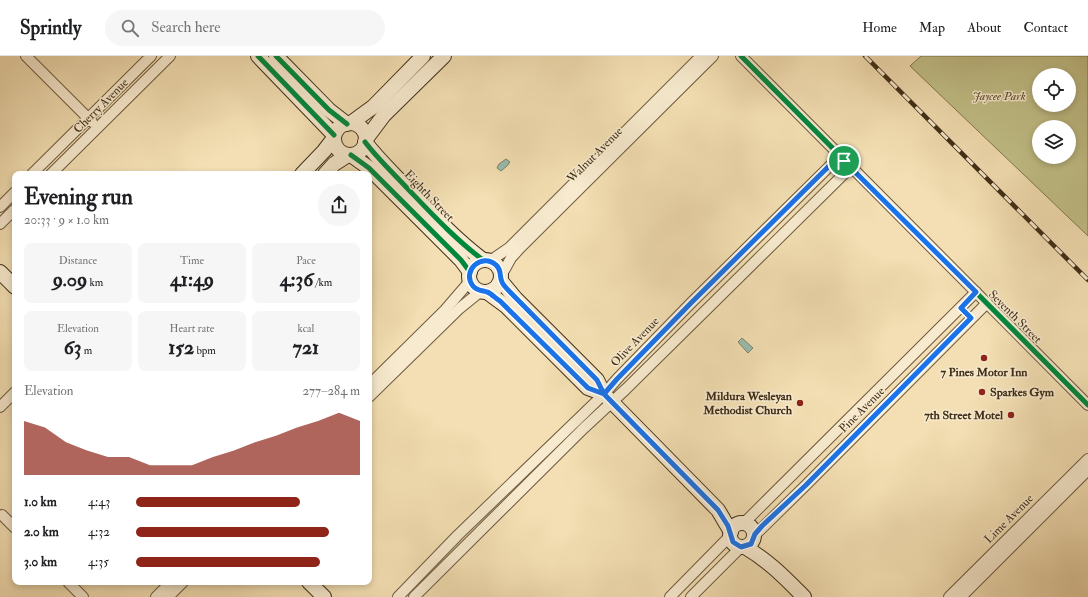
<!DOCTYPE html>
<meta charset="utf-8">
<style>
:root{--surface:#fff;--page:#f6f6f6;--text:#202124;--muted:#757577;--line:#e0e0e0;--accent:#8f2418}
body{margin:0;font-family:"IM FELL Double Pica",serif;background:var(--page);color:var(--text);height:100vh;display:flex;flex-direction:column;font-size:15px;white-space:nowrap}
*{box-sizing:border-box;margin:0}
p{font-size:13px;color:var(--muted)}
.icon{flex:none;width:22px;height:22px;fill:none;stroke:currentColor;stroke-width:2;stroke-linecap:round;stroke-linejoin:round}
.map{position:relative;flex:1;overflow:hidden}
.side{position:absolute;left:12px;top:115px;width:360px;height:414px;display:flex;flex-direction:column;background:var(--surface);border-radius:8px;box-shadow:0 2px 6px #0003}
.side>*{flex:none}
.buttons{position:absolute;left:1032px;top:12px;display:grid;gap:8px}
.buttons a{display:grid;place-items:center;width:44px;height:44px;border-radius:50%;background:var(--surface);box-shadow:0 2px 6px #0003;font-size:20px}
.pin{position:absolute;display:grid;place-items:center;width:34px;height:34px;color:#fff;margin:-17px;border:2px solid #fff;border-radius:50%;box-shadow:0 1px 4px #0007}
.round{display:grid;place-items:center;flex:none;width:42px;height:42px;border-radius:21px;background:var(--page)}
.head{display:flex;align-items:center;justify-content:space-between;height:68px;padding:0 12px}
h1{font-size:22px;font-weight:700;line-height:30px}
.figures{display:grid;grid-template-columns:repeat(3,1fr);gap:6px;height:68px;padding:4px 12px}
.figures div{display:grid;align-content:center;border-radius:8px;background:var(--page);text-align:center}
.figures b{font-size:20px;font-weight:700}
.figures small{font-size:11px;font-weight:400}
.figures p{font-size:11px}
.chart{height:112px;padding:8px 12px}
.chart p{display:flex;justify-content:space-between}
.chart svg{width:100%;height:72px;margin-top:4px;fill:var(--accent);opacity:.7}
ul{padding:0 12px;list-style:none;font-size:13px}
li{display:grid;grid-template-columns:64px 48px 1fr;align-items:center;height:30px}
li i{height:10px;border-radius:5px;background:var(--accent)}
header{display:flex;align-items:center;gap:24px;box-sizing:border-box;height:56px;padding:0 20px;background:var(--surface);border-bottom:1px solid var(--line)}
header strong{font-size:19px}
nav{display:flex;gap:22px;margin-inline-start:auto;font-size:14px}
.search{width:280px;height:36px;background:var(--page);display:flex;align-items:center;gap:10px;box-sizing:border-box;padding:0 14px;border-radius:22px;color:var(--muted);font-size:15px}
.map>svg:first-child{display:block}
.green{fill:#c2c088;stroke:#827750;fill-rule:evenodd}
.water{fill:#9bbdae;stroke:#778472}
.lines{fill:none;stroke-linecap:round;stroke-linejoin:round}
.street-casing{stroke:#6e5a3f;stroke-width:12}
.secondary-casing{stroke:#412e18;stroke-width:16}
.street{stroke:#f7eace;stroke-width:10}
.secondary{stroke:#f7eace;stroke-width:14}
.rail-casing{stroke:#412e18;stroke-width:4.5}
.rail{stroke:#f7eace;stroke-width:3;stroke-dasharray:9;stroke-linecap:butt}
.cycleway-casing{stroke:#f7eace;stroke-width:8}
.cycleway{stroke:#00873e;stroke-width:5}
.route-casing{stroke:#fff;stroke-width:8}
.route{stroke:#1a73e8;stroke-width:5}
.poi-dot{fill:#8f2418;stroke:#f7eace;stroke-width:1.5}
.labels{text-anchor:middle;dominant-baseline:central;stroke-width:3;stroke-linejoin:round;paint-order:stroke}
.park-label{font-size:12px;font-style:italic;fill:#5b4b2e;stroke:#f7eace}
.street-label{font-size:12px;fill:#412e18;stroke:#f7eace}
.poi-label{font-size:12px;font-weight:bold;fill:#412e18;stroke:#f7eace;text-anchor:end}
</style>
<header>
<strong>Sprintly</strong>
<div class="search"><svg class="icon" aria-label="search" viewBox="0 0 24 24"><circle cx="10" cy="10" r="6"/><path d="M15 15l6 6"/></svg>Search here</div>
<nav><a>Home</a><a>Map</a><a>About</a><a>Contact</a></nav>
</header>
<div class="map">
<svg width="1088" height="541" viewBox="0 0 1088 541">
<rect width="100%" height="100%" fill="#f3dfb3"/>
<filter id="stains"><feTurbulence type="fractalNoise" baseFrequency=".005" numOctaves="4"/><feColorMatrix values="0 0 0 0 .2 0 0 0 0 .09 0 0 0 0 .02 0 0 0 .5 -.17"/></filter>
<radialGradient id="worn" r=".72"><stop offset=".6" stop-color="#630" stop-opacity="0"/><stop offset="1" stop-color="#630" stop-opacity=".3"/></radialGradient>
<path class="green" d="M 921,0 L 1088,0 L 1088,180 L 910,10 ZM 1039,19 L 1069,19 L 1069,49 L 1039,49 ZM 1039,71 L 1069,71 L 1069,101 L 1039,101 Z"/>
<g class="water">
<path d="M 506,103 L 510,106 L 507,110 L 501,115 L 497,112 L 499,108 Z"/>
<path d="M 742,282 L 753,292 L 748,297 L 738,286 Z"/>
</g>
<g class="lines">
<defs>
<g id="street">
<path d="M 26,0 L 92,66"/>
<path d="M 741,0 L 1088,349"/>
<path d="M 32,118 L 151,0"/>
<path d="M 51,118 L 170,0"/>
<path d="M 0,151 L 15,136"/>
<path d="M 0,168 L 15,153"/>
<path d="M 490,205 L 509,192 L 701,0"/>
<path d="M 501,220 L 511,202 L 520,192 L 713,0"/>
<path d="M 369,329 L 445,254 L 470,225"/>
<path d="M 369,341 L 460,252 L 481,235"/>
<path d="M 0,351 L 15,336"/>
<path d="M 2,459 L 15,472"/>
<path d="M 744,467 L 976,236"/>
<path d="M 755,479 L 806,429 L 987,247"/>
<path d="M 68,526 L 83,541"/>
<path d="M 156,541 L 171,526"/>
<path d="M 168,541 L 183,526"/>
<path d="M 398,541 L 458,479 L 604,338 L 617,323 L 691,247 L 840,100"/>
<path d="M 414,541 L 584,372 L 626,333 L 851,111"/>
<path d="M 670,541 L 730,480"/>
<path d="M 691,541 L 741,491"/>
<path d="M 949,541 L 1088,403"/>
<path d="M 961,541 L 1088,414"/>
</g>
<g id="secondary">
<path d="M 258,0 L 334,79"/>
<path d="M 276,0 L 329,54 L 347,68"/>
<path d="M 351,67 L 373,51 L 423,0"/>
<circle cx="350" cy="83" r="16"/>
<path d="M 366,83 L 384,59 L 444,0"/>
<path d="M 365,86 C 378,103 393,117 407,132 C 431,157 455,183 483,204"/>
<path d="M 351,99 L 369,112 L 461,204 L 470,216"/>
<path d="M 302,118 L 324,95 L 334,82"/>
<path d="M 325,118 L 334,108 L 348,99"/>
<circle cx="485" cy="220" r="16"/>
<path d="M 0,216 L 15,231"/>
<path d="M 501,225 L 516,243 L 597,324 L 604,338 L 718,454 L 731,476"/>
<path d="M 487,236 L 506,250 L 588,332 L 604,338"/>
<circle cx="742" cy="479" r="12"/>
<path d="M 745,491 C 770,506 784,521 804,541"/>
<path d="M 309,526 L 324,541"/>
</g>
</defs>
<use href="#street" class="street-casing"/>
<use href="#secondary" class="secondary-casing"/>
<use href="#street" class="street"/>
<use href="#secondary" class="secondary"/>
<defs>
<path id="rail" d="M 865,0 L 1088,224"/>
</defs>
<use href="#rail" class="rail-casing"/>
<use href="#rail" class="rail"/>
<defs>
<g id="cycleway">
<path d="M 258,0 L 334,79"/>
<path d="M 276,0 L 329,54 L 347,68"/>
<path d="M 741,0 L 1088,349"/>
<path d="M 365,86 C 378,103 393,117 407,132 C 431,157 455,183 483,204"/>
<path d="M 351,99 L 369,112 L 461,204 L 470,216"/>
<path d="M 501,225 L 516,243 L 597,324 L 604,338"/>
<path d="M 487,236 L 506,250 L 588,332 L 604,338"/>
</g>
</defs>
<use href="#cycleway" class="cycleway-casing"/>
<use href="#cycleway" class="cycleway"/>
</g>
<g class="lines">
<defs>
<path id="route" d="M 844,105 L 840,100 L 829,110 L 691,247 L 617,323 L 604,338 L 588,332 L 500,245 C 496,243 491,237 487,236 C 481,234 477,235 473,230 C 461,215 482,196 496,209 C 502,214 499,220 502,226 C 503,229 507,233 510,236 L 597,324 L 604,338 L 718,454 L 728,470 L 733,486 L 741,491 L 751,488 L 755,478 L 762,470 L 806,429 L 971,262 L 961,252 L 976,236 L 844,105"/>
</defs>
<use href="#route" class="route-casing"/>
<use href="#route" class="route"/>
</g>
<g class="poi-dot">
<circle cx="984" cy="302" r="4"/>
<circle cx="982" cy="336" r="4"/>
<circle cx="800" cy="347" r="4"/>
<circle cx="1011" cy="359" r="4"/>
</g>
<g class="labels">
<g class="park-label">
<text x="999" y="40">Jaycee Park</text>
</g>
<g class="street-label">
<text transform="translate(101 50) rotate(-45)">Cherry Avenue</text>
<text transform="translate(595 99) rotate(-45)">Walnut Avenue</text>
<text transform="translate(429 140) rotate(46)">Eighth Street</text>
<text transform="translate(1015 261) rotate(45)">Seventh Street</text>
<text transform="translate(635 286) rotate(-46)">Olive Avenue</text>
<text transform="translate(862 354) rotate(-45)">Pine Avenue</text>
<text transform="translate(1009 463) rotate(-45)">Lime Avenue</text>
</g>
<g class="poi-label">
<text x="984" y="316" text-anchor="middle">7 Pines Motor Inn</text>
<text x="990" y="336" text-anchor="start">Sparkes Gym</text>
<text x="792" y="340">Mildura Wesleyan<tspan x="792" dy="14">Methodist Church</tspan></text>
<text x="1003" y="359">7th Street Motel</text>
</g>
</g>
<rect width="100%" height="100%" filter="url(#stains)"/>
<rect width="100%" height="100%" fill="url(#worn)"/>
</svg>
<div class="buttons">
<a><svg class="icon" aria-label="locate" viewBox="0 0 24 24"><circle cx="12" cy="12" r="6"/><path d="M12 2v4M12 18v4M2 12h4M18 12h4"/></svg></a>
<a><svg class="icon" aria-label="layers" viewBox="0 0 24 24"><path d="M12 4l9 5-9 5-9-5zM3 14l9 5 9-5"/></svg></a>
</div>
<div class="pin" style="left:844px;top:105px;background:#1e9e55"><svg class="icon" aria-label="arrive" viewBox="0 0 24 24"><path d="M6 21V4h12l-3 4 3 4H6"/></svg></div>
<section class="side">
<div class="head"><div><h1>Evening run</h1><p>20:33 · 9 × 1.0 km</p></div><a class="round"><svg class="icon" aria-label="share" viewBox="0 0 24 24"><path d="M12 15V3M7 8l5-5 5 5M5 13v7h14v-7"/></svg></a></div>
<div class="figures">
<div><p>Distance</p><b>9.09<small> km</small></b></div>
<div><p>Time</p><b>41:49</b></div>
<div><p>Pace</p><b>4:36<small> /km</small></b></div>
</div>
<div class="figures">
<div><p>Elevation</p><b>63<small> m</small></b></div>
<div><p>Heart rate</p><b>152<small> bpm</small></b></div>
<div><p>kcal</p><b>721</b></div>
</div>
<div class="chart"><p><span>Elevation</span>277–284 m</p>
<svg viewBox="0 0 160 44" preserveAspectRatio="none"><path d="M0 44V11L10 15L20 24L30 29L40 33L50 33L60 38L70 38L80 38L90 33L100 29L110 24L120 20L130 15L140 11L150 6L160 11V44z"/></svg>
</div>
<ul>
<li><b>1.0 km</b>4:43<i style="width:73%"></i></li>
<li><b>2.0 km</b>4:32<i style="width:86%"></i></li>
<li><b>3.0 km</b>4:35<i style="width:82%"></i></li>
</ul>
</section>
</div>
